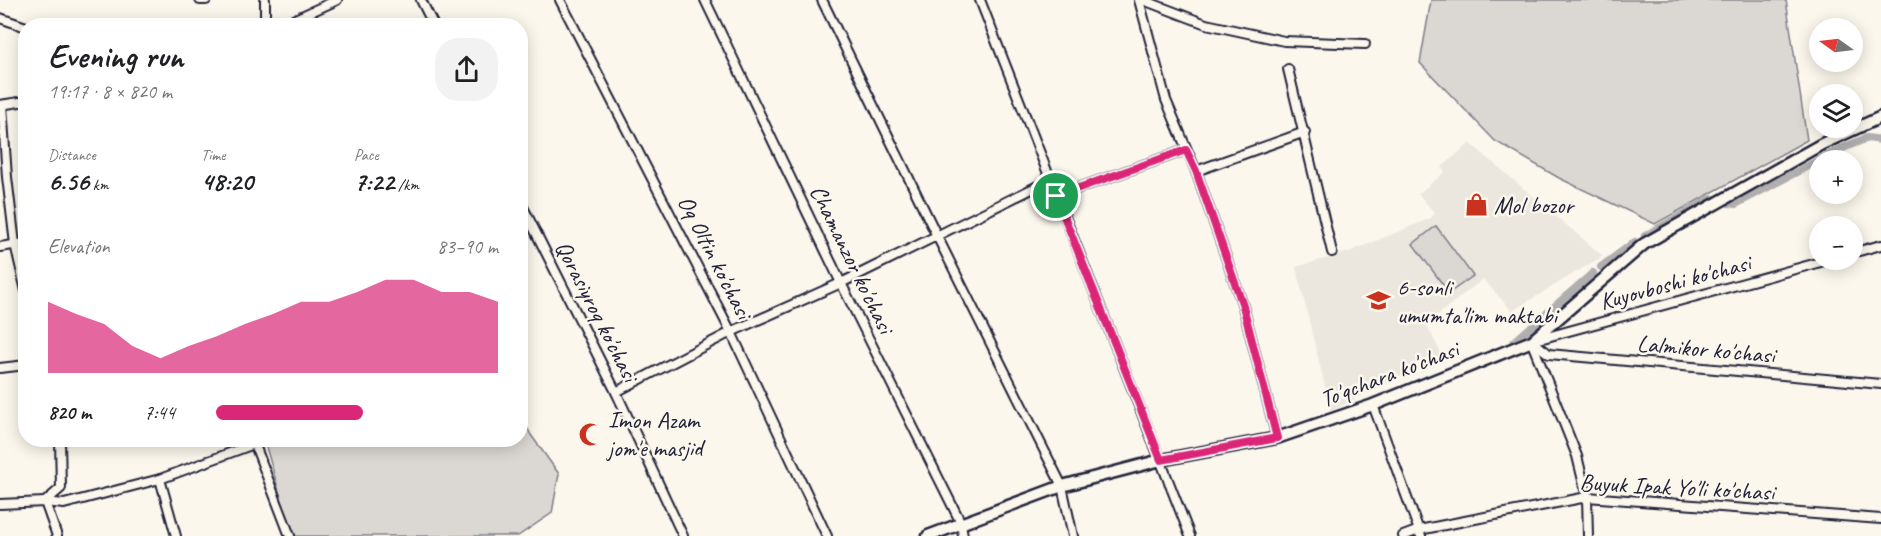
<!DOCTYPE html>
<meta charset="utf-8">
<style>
:root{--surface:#fff;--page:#f2f2f2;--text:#202124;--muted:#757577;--accent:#db2777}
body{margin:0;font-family:Caveat,sans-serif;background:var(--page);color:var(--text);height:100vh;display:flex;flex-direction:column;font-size:22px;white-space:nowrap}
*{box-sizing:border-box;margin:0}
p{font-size:20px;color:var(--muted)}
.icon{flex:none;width:33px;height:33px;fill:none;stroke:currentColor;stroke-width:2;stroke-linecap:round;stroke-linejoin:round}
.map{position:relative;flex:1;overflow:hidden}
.drawer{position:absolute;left:18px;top:18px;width:510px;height:429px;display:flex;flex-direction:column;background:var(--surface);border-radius:24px;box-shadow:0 3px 15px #0003}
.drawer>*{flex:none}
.needle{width:39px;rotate:284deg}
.fabs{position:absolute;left:1809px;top:18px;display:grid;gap:12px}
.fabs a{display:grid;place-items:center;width:54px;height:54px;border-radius:50%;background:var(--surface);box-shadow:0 3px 15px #0003;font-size:30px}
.pin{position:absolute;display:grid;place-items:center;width:51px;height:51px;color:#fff;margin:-26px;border:3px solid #fff;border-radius:50%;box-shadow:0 2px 6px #0007}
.round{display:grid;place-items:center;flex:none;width:63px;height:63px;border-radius:24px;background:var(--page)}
.head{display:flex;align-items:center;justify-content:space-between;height:102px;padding:0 30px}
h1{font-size:33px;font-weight:700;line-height:45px}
.figures{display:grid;grid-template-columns:repeat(3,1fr);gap:9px;height:102px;padding:6px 30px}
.figures div{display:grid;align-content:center}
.figures b{font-size:26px;font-weight:700}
.figures small{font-size:16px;font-weight:400}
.figures p{font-size:16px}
.chart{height:168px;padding:12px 30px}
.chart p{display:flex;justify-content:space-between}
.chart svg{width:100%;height:108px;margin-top:6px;fill:var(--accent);opacity:.7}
ul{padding:0 30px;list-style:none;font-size:20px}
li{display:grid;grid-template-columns:96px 72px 1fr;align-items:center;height:45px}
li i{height:15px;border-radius:8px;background:var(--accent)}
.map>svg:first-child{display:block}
.built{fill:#ebe7df}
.green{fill:#dbd8d3;stroke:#7e7d87;stroke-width:1.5}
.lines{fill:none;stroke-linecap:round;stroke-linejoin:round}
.canal{stroke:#b1aeb0;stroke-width:8}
.street-casing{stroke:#22223b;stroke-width:12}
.secondary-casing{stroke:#22223b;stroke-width:15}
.street{stroke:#fbf7ec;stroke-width:8}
.secondary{stroke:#fbf7ec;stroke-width:10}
.route-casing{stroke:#fff;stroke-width:12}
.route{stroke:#db2777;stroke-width:8}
.labels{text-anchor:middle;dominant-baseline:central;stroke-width:5;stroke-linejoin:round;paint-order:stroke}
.poi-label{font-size:24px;fill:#22223b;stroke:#fbf7ec;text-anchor:start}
.street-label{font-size:24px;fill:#22223b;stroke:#fbf7ec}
</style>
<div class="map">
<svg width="1881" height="536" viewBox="0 0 1881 536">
<rect width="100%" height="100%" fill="#fbf7ec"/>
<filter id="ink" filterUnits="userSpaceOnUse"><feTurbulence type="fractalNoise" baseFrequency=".0167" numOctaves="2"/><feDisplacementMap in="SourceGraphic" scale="12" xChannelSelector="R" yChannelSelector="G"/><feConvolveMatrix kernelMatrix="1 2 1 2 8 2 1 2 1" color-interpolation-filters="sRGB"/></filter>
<g filter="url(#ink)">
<path class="built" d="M 1470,143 L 1603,256 L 1512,311 L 1483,279 L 1426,324 L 1442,355 L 1331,411 L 1296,267 L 1349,252 L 1431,218 L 1435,213 L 1418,194 L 1445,172 L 1442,167 Z"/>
<g class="green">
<path d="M 1431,0 L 1786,0 L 1807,140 L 1655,224 L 1559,178 L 1495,141 L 1420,63 Z"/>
<path d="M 1436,226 L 1473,276 L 1449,293 L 1413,244 Z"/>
<path d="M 521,415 L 531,435 L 559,474 L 552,513 L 518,536 L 295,536 L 286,515 L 264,440 L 520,440 Z"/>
</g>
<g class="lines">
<g class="canal">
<path d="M 1729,203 L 1736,204 L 1836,151 L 1867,138 L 1881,140"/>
<path d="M 1645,236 L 1710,199 L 1713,199"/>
<path d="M 1601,267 L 1635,242"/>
<path d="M 1514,342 L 1593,273"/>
</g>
<defs>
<g id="street">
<path d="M 200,0 L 206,0"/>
<path d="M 265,0 L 265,26"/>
<path d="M 421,0 L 434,26"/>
<path d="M 560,0 L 731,332 L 827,536"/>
<path d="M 705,0 L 841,283 L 961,523 L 963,536"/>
<path d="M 822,0 L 937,236 L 1062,486 L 1073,536"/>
<path d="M 980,0 L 1190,536"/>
<path d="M 1139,0 L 1166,100 L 1196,171 L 1243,306 L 1277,438"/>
<path d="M 1143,0 L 1206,24 L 1284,41 L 1365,44"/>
<path d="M 0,18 L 26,27"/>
<path d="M 280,26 L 337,0"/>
<path d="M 1288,69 L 1332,252"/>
<path d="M 0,105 L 26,101"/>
<path d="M 2,105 L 7,177 L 15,244 L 26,291"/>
<path d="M 1196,171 L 1305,132"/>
<path d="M 1056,196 L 1186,150"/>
<path d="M 520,201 L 616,392 L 683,536"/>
<path d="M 0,247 L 26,243"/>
<path d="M 1852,253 L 1881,245"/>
<path d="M 1536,340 L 1828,260"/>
<path d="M 1532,341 L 1549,354 L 1881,384"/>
<path d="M 1532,343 L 1577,456 L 1587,497 L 1588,536"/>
<path d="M 0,368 L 26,365"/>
<path d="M 616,392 L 731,332 L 841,283 L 1050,180"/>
<path d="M 1373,405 L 1421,536"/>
<path d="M 253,440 L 290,536"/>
<path d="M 160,479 L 176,536"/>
<path d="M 0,504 L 45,502 L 64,504 L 160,479 L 254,444"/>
<path d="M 57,536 L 45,502 L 61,488 L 60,440"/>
<path d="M 1403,536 L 1419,530 L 1587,497 L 1881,519"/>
</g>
<path id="secondary" d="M 928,536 L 1062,486 L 1161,460 L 1277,438 L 1373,405 L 1532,341 L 1644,244 L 1822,144 L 1881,117"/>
</defs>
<use href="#street" class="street-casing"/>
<use href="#secondary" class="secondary-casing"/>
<use href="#street" class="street"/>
<use href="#secondary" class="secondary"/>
</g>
</g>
<g class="lines" filter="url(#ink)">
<defs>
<path id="route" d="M 1186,150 L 1196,171 L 1243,306 L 1277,438 L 1161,460 L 1056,196 Z"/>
</defs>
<use href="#route" class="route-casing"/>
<use href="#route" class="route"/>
</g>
<defs>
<symbol id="shop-bare" viewBox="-9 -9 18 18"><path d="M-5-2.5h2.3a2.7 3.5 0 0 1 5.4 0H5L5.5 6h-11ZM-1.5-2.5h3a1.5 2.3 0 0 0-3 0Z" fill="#c8321e" stroke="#fbf7ec" stroke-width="2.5" paint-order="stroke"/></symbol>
<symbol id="school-bare" viewBox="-9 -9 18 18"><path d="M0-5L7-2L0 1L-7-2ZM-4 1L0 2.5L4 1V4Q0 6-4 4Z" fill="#c8321e" stroke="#fbf7ec" stroke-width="2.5" paint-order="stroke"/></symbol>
<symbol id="mosque-bare" viewBox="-9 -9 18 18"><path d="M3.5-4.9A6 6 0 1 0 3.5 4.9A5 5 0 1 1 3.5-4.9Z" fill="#c8321e" stroke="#fbf7ec" stroke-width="2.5" paint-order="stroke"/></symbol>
</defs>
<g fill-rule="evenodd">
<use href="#shop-bare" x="1460" y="188" width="33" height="33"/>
<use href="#school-bare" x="1362" y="284" width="33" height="33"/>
<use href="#mosque-bare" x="574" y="418" width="33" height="33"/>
</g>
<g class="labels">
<g class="poi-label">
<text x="1494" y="205">Mol bozor</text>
<text x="1397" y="287">6-sonli<tspan x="1397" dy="28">umumta'lim maktabi</tspan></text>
<text x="608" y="420">Imon Azam<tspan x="608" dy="28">jom'e masjid</tspan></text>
</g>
<g class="street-label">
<text transform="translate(715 257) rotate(63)">Oq Oltin ko'chasi</text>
<text transform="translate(852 259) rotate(64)">Chamanzor ko'chasi</text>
<text transform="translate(1675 282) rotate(-15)">Kuyovboshi ko'chasi</text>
<text transform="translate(597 311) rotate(63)">Qorasiyroq ko'chasi</text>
<text transform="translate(1706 349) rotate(5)">Lalmikor ko'chasi</text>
<text transform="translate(1389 374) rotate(-21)">To'qchara ko'chasi</text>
<text transform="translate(1677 487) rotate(3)">Buyuk Ipak Yo'li ko'chasi</text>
</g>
</g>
</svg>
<div class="fabs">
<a><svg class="needle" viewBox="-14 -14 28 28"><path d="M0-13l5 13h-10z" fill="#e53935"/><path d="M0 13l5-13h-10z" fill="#757577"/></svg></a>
<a><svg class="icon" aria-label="layers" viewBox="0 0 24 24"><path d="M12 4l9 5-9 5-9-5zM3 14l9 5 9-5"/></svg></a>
<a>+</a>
<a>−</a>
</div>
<div class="pin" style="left:1056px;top:196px;background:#1e9e55"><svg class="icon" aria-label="arrive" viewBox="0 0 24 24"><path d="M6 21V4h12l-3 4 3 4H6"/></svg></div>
<section class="drawer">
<div class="head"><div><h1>Evening run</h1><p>19:17 · 8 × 820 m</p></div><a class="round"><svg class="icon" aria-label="share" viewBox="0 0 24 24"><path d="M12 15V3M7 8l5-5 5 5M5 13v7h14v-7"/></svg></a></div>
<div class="figures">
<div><p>Distance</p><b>6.56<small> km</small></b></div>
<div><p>Time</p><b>48:20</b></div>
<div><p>Pace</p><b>7:22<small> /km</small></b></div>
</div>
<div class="chart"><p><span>Elevation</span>83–90 m</p>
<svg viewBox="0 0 160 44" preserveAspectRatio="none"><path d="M0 44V15L10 20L20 24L30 33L40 38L50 33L60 29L70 24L80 20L90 15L100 15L110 11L120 6L130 6L140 11L150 11L160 15V44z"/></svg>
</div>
<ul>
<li><b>820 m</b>7:44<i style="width:52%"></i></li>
</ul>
</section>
</div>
